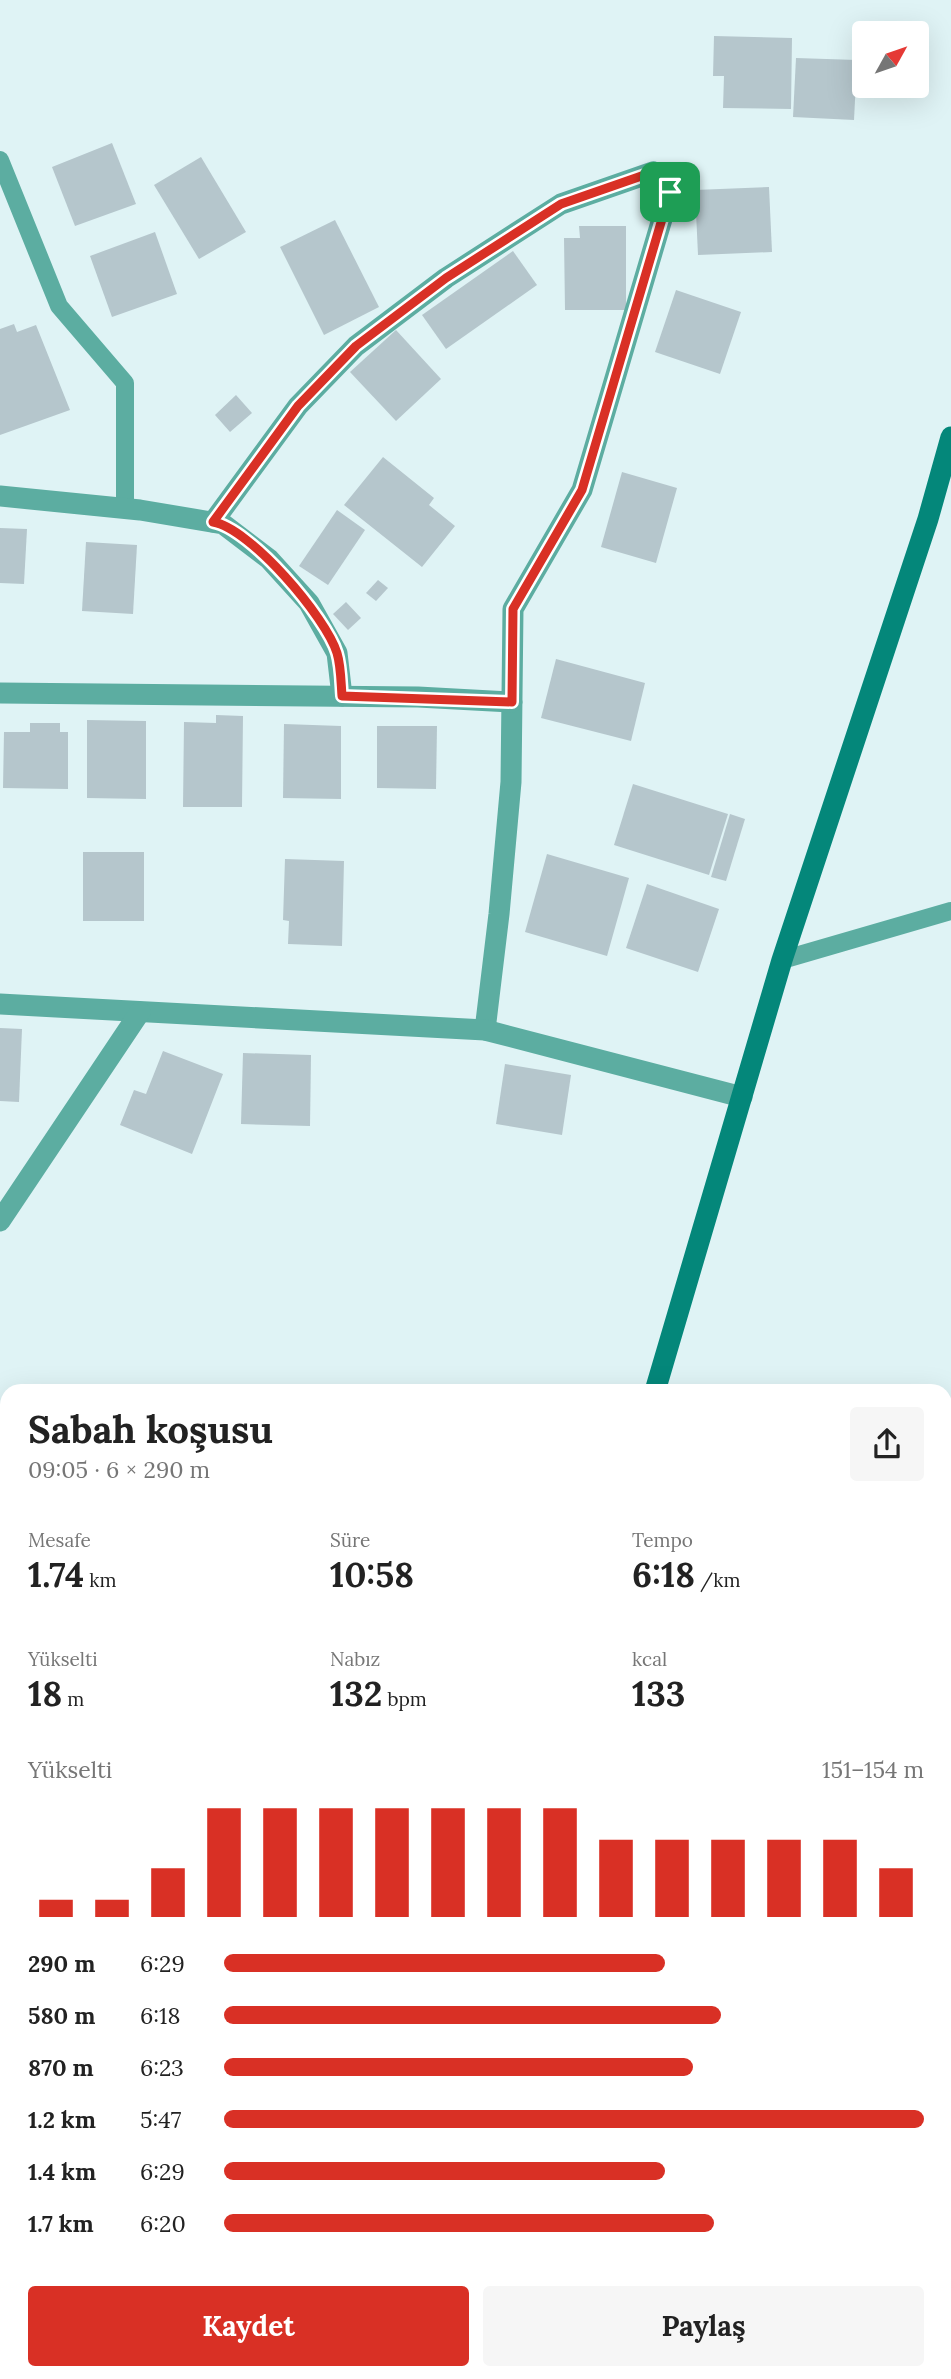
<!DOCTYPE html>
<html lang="tr">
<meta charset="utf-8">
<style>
:root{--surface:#fff;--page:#f6f6f6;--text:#222;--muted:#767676;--accent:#d93025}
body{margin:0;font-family:Lora,serif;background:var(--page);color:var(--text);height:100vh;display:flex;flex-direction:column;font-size:26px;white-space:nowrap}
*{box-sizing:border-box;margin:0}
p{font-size:23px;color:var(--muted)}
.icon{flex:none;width:38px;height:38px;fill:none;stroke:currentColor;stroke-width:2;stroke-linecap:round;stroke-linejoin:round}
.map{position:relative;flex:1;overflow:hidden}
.sheet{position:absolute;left:0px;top:1384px;width:952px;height:996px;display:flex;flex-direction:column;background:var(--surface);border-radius:21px 21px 0 0;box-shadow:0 7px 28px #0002}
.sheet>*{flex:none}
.needle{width:46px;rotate:50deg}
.fabs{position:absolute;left:852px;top:21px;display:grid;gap:14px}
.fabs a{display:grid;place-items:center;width:77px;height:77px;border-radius:7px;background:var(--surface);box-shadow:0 7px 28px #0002;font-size:35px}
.pin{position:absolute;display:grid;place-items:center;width:60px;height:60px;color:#fff;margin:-30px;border-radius:14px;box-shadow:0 4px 10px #0006}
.round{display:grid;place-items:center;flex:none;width:74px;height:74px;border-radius:7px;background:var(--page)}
.summary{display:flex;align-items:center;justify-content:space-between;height:119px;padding:0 28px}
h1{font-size:38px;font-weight:700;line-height:52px}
.metrics{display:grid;grid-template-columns:repeat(3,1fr);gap:10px;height:119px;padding:7px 28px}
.metrics div{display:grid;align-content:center}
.metrics b{font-size:35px;font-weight:700}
.metrics small{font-size:19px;font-weight:400}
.metrics p{font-size:19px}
.chart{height:196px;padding:14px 28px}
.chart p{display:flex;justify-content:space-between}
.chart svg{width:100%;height:126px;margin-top:7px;stroke:var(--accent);stroke-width:6}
.action{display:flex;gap:14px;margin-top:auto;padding:14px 28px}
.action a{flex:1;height:80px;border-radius:7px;background:var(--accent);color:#fff;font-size:28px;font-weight:700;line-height:80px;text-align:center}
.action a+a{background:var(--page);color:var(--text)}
ul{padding:0 28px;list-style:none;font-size:23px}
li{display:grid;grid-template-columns:112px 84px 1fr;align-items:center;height:52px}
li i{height:18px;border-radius:9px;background:var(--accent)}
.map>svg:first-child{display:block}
.building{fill:#b5c6cc}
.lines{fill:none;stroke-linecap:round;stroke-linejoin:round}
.lane{stroke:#5cada1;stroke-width:18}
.street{stroke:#5cada1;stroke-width:21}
.secondary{stroke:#04877a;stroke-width:21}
.route-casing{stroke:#fff;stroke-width:14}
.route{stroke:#d93025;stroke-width:9}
</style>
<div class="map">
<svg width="951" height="2379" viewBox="0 0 951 2379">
<rect width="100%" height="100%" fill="#dff3f5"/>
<g class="building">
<path d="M 714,36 L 792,38 L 791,109 L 723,108 L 724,76 L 713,76 Z"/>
<path d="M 796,58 L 857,60 L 854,120 L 793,117 Z"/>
<path d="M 112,143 L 136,204 L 75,226 L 52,167 Z"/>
<path d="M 201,157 L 246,232 L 199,259 L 154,185 Z"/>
<path d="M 769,187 L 772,252 L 698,255 L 695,190 Z"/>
<path d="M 335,220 L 379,307 L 324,335 L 280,247 Z"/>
<path d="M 579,226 L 626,226 L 626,310 L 565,310 L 564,238 L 580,238 Z"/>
<path d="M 155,232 L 177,294 L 112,317 L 90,256 Z"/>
<path d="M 513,251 L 537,285 L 446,349 L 422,315 Z"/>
<path d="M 676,290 L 741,312 L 720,374 L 655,352 Z"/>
<path d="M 14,324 L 17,332 L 36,325 L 70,410 L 0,435 L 0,329 Z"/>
<path d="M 396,330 L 441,379 L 396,421 L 350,372 Z"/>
<path d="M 236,395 L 252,413 L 230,432 L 215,415 Z"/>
<path d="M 383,457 L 434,498 L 429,505 L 455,526 L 422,567 L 344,505 Z"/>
<path d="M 622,472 L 677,488 L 656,563 L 601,547 Z"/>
<path d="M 337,510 L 365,530 L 328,585 L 299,566 Z"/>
<path d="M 0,528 L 27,529 L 24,584 L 0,583 Z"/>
<path d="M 86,542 L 137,545 L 133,614 L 82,611 Z"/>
<path d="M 378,580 L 388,588 L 376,601 L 366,593 Z"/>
<path d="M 346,602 L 361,618 L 348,630 L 333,614 Z"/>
<path d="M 556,659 L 645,683 L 631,741 L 541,718 Z"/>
<path d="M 216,715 L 243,716 L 242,807 L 183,807 L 184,722 L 216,723 Z"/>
<path d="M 87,720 L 146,721 L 146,799 L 87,798 Z"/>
<path d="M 30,723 L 60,723 L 60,732 L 68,732 L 68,789 L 3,788 L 4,732 L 30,732 Z"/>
<path d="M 284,724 L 341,726 L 341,799 L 283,798 Z"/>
<path d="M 377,726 L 437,726 L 436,789 L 377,788 Z"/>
<path d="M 633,784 L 728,814 L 709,875 L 614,845 Z"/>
<path d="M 730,814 L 745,819 L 726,881 L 711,877 Z"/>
<rect x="83" y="852" width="61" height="69"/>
<path d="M 547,854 L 629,878 L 607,956 L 525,932 Z"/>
<path d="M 285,859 L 344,861 L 342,946 L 288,944 L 289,921 L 283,920 Z"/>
<path d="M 647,884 L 719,909 L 698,972 L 626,948 Z"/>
<path d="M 0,1028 L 22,1029 L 19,1102 L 0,1101 Z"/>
<path d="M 163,1051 L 223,1074 L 192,1154 L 120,1125 L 134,1090 L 146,1094 Z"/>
<path d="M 243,1053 L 311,1055 L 310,1126 L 241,1124 Z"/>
<path d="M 505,1064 L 571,1075 L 562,1135 L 496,1124 Z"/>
</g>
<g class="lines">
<g class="lane">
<path d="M 0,160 L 59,306 L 125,383 L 125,508"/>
<path d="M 782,960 L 951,911"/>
</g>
<g class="street">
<path d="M 0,496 L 140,510 L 223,524 L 269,559 L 309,603 L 337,653 L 342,696"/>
<path d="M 213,522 L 298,406 L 356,346 L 446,278 L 561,204 L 653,172 L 670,192 L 582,490 L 513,609 L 511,782 L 499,914 L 485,1030"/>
<path d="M 0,693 L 418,697 L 512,702"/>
<path d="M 0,1004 L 485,1030 L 742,1097"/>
<path d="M 0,1221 L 140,1012"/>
</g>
<g class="secondary">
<path d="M 655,1391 L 782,960 L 928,519 L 951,437"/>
<path d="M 363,2379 L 365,2373"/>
</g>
</g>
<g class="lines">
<defs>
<path id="route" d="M 653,172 L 670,192 L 582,490 L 513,609 L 512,702 L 342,696 C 341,683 341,666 337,653 C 326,617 250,528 213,522 L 298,406 L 356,346 L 446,278 L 561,204 Z"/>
</defs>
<use href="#route" class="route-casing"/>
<use href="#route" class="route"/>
</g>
</svg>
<div class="fabs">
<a><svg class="needle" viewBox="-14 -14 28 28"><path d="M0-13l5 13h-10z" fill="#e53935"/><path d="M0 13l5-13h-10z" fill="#767676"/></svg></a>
</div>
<div class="pin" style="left:670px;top:192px;background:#1e9e55"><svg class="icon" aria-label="arrive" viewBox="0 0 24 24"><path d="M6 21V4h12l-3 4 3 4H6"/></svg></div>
<section class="sheet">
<div class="summary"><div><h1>Sabah koşusu</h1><p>09:05 · 6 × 290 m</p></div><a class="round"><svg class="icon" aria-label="share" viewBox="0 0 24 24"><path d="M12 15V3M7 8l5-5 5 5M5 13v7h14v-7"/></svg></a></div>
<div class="metrics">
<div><p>Mesafe</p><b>1.74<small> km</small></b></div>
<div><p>Süre</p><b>10:58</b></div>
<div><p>Tempo</p><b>6:18<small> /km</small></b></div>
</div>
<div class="metrics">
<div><p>Yükselti</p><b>18<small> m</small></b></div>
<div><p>Nabız</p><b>132<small> bpm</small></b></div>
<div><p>kcal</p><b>133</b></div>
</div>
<div class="chart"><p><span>Yükselti</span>151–154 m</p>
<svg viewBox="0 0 160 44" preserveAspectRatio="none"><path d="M5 44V38M15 44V38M25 44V27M35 44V6M45 44V6M55 44V6M65 44V6M75 44V6M85 44V6M95 44V6M105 44V17M115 44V17M125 44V17M135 44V17M145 44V17M155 44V27"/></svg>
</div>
<ul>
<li><b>290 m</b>6:29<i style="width:63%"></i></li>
<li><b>580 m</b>6:18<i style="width:71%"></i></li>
<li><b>870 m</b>6:23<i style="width:67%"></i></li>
<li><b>1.2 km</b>5:47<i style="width:100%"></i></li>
<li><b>1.4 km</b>6:29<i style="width:63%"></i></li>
<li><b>1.7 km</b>6:20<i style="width:70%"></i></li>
</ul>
<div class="action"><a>Kaydet</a><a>Paylaş</a></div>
</section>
</div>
